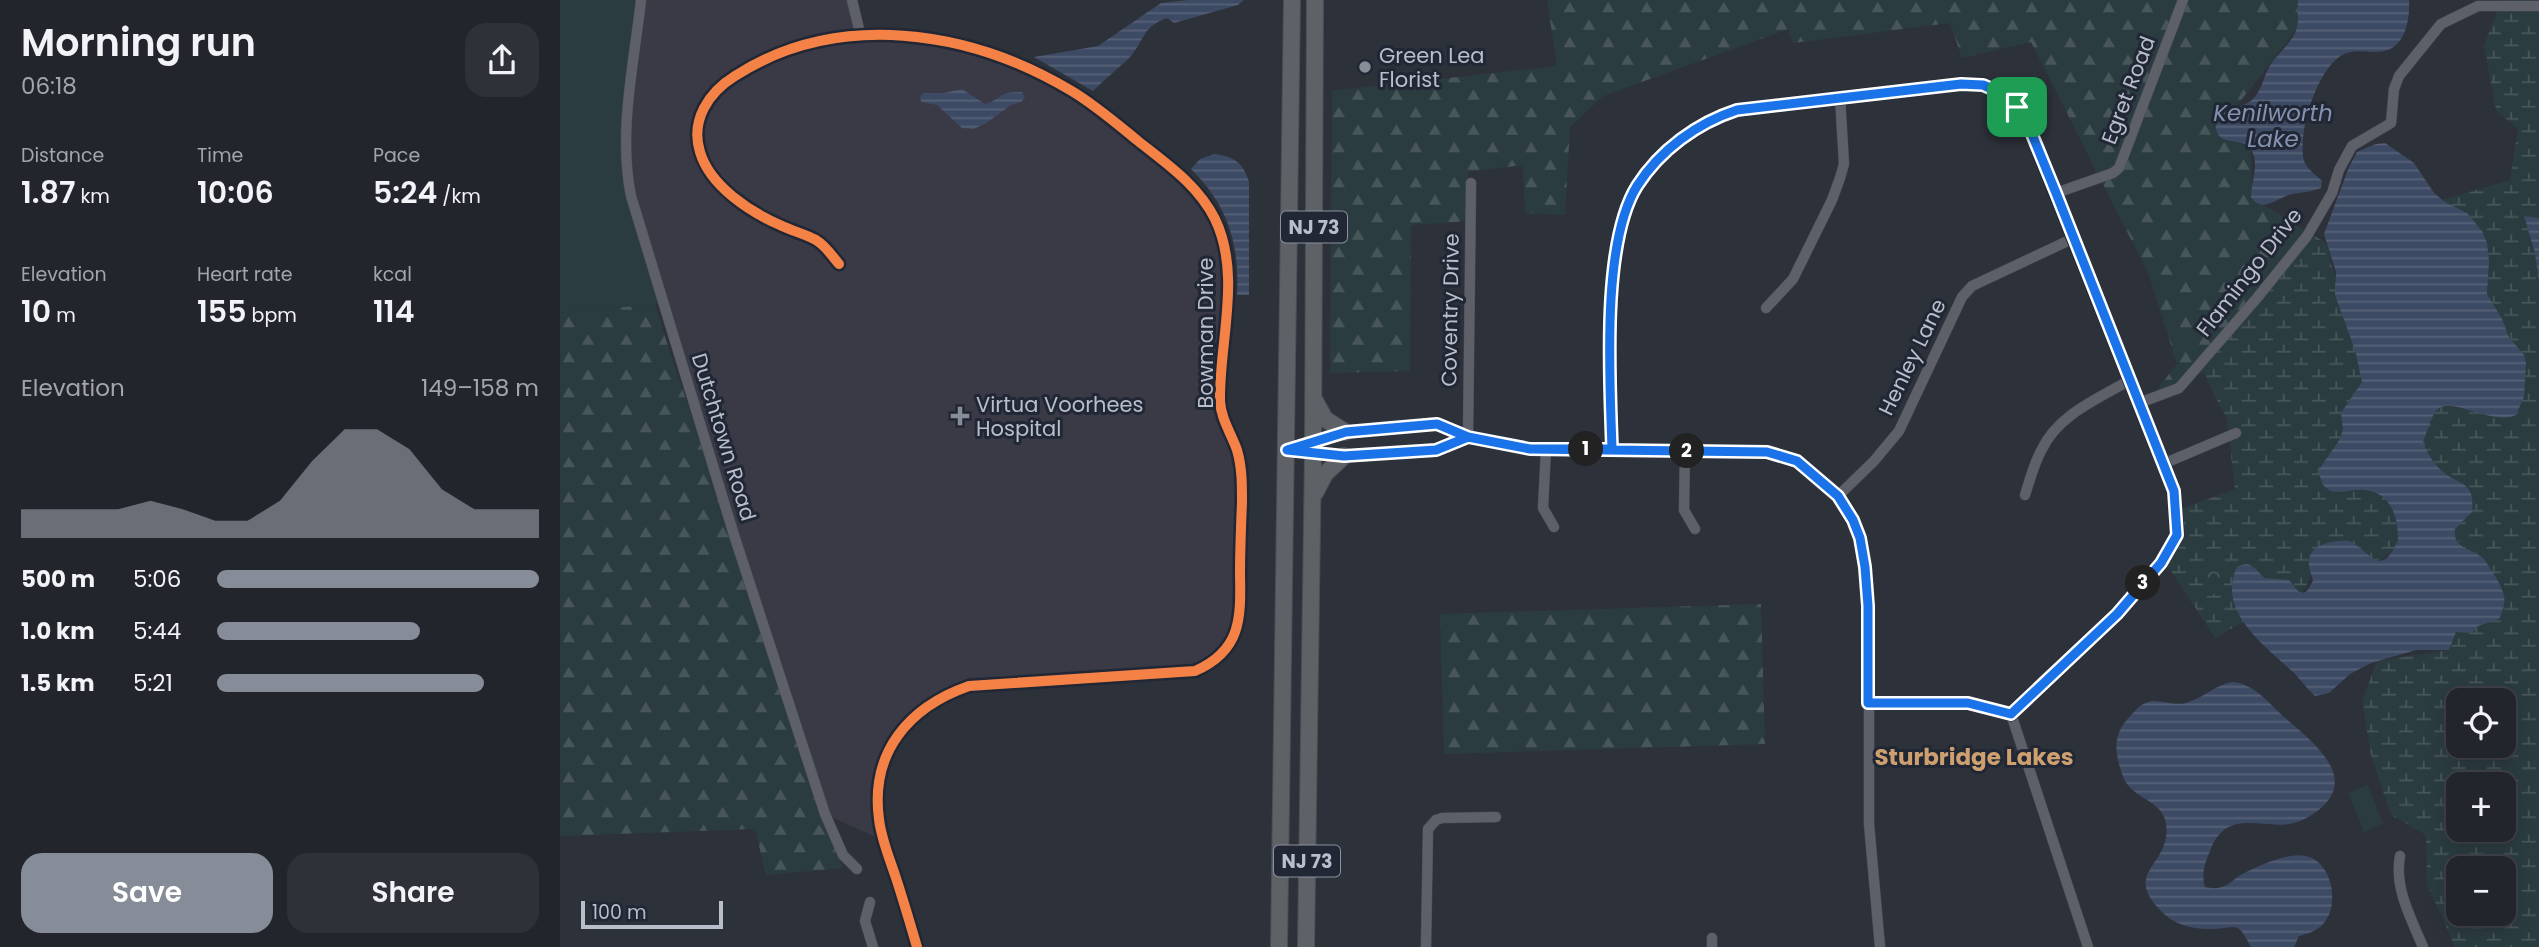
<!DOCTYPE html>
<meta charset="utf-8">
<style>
:root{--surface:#22252c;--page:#2e3138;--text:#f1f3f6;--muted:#a2a5a9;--line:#3f4248;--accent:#878d98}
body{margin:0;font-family:Poppins,sans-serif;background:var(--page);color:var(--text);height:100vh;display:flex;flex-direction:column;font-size:26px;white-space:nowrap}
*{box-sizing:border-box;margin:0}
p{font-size:23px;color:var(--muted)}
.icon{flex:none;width:38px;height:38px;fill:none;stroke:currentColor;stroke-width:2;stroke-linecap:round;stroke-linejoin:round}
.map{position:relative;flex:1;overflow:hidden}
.side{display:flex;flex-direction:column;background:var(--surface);width:560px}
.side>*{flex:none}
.buttons{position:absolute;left:1886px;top:688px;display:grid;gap:14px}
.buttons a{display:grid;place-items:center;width:70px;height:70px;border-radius:14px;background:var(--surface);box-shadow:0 4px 18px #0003,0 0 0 2px var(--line);font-size:35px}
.scale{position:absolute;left:21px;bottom:18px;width:142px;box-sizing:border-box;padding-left:7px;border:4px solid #b8beca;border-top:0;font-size:19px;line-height:24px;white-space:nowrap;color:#b8beca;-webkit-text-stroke:5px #212735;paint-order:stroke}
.pin{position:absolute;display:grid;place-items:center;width:60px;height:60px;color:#fff;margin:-30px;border-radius:14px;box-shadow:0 4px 10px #0006}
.km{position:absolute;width:35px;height:35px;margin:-18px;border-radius:50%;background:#222;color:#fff;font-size:19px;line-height:35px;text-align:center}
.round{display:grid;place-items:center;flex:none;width:74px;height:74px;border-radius:21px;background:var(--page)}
.headline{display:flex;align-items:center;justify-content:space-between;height:119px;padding:0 21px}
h1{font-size:38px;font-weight:600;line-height:52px}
.stats{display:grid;grid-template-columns:repeat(3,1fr);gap:10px;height:119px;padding:7px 21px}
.stats div{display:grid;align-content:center}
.stats b{font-size:30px;font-weight:600}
.stats small{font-size:19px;font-weight:400}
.stats p{font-size:19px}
.chart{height:196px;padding:14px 21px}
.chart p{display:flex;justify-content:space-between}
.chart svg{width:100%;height:126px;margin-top:7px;fill:var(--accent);opacity:.7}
.cta{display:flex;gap:14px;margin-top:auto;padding:14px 21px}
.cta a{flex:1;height:80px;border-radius:21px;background:var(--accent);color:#fff;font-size:28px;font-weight:600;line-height:80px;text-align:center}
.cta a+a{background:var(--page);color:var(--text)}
ul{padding:0 21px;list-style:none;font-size:23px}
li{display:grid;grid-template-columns:112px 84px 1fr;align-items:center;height:52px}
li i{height:18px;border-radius:9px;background:var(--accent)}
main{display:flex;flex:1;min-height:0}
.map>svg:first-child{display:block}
.medical{fill:#3a3946}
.grass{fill:#2b3c40}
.forest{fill:url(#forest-firs)}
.wetland{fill:url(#wetland-marsh);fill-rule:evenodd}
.park{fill:url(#park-crowns)}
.water{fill:url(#water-rules)}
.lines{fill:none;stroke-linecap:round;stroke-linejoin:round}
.minor-casing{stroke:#494c53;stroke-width:11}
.trunk-casing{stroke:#4a4e55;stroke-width:18}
.minor{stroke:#5d6068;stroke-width:10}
.trunk{stroke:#5e6166;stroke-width:16}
.cycleway-casing{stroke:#212735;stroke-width:15}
.cycleway{stroke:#f48246;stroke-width:10}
.route-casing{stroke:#fff;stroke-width:14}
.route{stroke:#1a73e8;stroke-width:9}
.poi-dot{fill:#878d98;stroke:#212735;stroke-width:2.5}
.labels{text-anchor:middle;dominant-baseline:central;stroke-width:6;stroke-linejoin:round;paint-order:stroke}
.shield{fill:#212735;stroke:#8b919d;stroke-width:2}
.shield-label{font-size:19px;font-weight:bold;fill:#b8beca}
.poi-label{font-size:21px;fill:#b8beca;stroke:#212735;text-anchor:start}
.street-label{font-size:21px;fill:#b8beca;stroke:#212735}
.water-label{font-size:23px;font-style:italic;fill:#8292af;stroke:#212735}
.neighbourhood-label{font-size:23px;font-weight:bold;fill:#cea06f;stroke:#212735}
</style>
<main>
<section class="side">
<div class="headline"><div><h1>Morning run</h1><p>06:18</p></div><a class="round"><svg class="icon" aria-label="share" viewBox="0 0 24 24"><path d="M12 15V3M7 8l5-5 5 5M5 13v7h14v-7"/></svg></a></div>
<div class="stats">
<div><p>Distance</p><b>1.87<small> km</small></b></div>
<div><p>Time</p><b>10:06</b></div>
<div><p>Pace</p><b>5:24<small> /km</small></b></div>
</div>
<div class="stats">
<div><p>Elevation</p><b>10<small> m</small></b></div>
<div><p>Heart rate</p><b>155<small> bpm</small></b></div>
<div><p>kcal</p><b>114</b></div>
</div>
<div class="chart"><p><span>Elevation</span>149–158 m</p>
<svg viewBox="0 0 160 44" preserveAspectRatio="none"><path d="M0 44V34L10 34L20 34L30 34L40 31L50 34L60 38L70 38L80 31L90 17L100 6L110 6L120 13L130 27L140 34L150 34L160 34V44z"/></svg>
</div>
<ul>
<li><b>500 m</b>5:06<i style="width:100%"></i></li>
<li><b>1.0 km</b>5:44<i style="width:63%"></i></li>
<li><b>1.5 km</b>5:21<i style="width:83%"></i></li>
</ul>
<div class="cta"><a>Save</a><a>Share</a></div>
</section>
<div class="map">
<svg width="1979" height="947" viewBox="0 0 1979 947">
<defs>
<pattern id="forest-firs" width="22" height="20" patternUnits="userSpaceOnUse" patternTransform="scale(1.75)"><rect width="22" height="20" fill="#2b3c40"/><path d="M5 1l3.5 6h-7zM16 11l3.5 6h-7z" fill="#48565a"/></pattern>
<pattern id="wetland-marsh" width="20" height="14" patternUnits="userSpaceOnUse" patternTransform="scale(1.75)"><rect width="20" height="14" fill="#2b3c40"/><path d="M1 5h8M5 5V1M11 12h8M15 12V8" fill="none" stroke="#48565a"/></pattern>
<pattern id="park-crowns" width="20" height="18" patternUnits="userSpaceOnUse" patternTransform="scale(1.75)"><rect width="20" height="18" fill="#2b3c40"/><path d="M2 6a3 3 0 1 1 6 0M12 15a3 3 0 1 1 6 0" fill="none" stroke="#48565a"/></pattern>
<pattern id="water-rules" width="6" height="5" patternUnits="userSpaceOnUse" patternTransform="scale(1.75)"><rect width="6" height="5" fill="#3d4a63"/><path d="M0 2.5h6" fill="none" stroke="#576278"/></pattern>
</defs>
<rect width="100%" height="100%" fill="#2d313a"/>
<path class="medical" d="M 81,0 L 292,0 L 301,33 L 392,43 L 511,90 L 644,200 L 667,266 L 660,400 L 676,448 L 680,574 L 673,638 L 635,671 L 409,686 L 345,726 L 319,783 L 324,841 L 265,814 L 66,173 Z"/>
<g class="grass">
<path d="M 0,0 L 81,0 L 66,173 L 103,303 L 0,313 Z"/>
<path d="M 1808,785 L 1823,824 L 1804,832 L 1788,793 Z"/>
</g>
<g class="forest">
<path d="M 987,0 L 1747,0 L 1736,30 L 1657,131 L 1691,149 L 1692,198 L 1766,243 L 1744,236 L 1701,280 L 1643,372 L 1596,391 L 1617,364 L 1589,275 L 1471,42 L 1402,58 L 1390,23 L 1233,43 L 1228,29 L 1043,96 L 1010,127 L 1005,215 L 965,213 L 963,165 L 908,172 L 908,221 L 851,225 L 850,371 L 770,373 L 772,91 L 997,66 Z"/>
<path d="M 95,304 L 107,343 L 283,868 L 206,875 L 195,829 L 0,836 L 0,313 Z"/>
<path d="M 1201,604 L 1205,744 L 884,754 L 880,614 Z"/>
</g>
<path class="wetland" d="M 1941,0 L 1979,0 L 1979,223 L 1966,220 L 1979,267 L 1979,947 L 1895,947 L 1867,884 L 1866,835 L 1831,815 L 1811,755 L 1802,701 L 1817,661 L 1889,650 L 1896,632 L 1945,590 L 1895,538 L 1835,548 L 1819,561 L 1765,544 L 1743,593 L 1680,566 L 1683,622 L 1655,638 L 1603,559 L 1616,511 L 1675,489 L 1667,420 L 1643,372 L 1701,280 L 1745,236 L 1766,243 L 1802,377 L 1884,406 L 1956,415 L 1966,368 L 1927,294 L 1922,231 L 1882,200 L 1950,180 L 1958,129 L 1936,110 L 1924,46 ZM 1899,700 L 1944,700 L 1944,746 L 1899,746 ZM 1899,784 L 1944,784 L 1944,830 L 1899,830 ZM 1899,868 L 1944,868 L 1944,914 L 1899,914 Z"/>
<path class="park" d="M 1662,556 L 1666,561 L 1663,584 L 1653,595 L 1632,572 Z"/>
<g class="water">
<path d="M 628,0 L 684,0 L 678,5 L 614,23 L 607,18 C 580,27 584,45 566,61 C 555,71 544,80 533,91 L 474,57 L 538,46 L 601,3 Z"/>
<path d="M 1738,0 L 1849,0 C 1850,14 1847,36 1836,45 C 1820,59 1801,46 1784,54 C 1757,67 1737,133 1744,161 C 1747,169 1756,175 1762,181 L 1761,188 C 1752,192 1743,192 1733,194 C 1719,196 1703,215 1691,197 C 1691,182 1700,164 1691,149 C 1683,137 1658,147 1656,128 C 1654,111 1682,109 1692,100 C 1702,91 1703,78 1709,67 C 1717,54 1734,41 1737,27 C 1739,18 1737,9 1738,0 Z"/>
<path d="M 402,89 L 425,104 C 442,100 436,91 462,92 L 465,97 L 461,102 L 451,105 L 425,124 L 413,129 L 402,128 L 377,105 L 361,102 L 360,97 L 363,93 L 384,93 Z"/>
<path d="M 1825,143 L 1854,163 L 1874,193 L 1885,202 L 1907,213 L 1922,231 L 1927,243 L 1929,261 L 1927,294 L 1942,319 L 1949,337 L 1964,355 L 1966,363 L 1964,397 L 1956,415 C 1931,427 1889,393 1875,412 C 1873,414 1864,439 1863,443 C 1867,453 1874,464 1882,471 C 1901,487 1915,480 1912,512 L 1895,529 C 1892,549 1913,548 1924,559 C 1927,563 1930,569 1933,573 C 1944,590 1949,600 1939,619 L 1918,626 L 1912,633 L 1896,632 L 1889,650 L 1856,650 L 1811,663 L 1790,674 L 1769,693 L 1755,696 C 1748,690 1741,680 1733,672 C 1705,646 1656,611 1677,567 C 1693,559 1695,571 1705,578 L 1729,580 L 1738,591 L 1743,593 L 1747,591 L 1753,581 C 1752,575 1749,570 1749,564 C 1747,544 1775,540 1789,541 C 1810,550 1820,581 1838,540 C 1838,517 1831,492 1804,490 C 1793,489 1782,494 1770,491 L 1763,485 L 1758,471 L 1780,439 L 1783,429 L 1781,413 L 1802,382 L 1795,350 L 1775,295 L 1776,272 L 1764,234 L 1789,167 L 1797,152 L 1816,144 Z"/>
<path d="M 654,154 C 673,156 684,163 689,182 L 689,295 L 677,295 C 680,245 668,205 631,169 L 640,159 Z"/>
<path d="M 1964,216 L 1979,218 L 1979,283 L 1975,253 Z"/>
<path d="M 1672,682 C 1693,683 1709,703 1724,717 C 1745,736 1795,771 1766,803 C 1758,812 1745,820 1734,823 C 1703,831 1667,806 1650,851 C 1645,863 1641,874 1645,887 C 1650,888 1656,889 1661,887 C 1668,886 1673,880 1679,876 C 1695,867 1728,852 1746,856 C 1773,862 1780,906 1763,924 C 1757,931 1747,934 1739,936 L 1734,947 L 1691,947 C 1688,942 1684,933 1679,929 C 1675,926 1669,928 1664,928 C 1641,931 1616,928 1600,910 C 1562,871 1612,865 1606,824 C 1603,802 1579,800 1567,784 C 1563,779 1561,770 1559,764 C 1553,741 1557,729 1574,712 C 1578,707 1585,702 1592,701 C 1604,700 1616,707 1629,702 C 1644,697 1656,685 1672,682 Z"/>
</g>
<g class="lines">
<defs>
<g id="minor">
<path d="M 81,0 C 74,64 58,132 71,196 L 174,535 L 265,814 L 283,855 L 297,869"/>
<path d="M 292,0 L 300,33"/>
<path d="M 1496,193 L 1553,173 L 1559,168 L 1623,0"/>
<path d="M 279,264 C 272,256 266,246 256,240 C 245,234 232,231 220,225 C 190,212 150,186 140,152 C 130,120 149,92 175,76 C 278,10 409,30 510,90 C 534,104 556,123 578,141 C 607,164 638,185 655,219 C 682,275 659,342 660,401 C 661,419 671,433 677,450 C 682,467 682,484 682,502 C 681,526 680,550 680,574 C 681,619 681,651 635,671 L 409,686 C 349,707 310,752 319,819 C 321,838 329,857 335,875 C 343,899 350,923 357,947"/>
<path d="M 1206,308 L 1233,279 L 1272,200 L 1280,178 L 1284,164 L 1280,97"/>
<path d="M 1579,403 L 1619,388 L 1697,298 L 1747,236 L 1772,193 L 1779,170 L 1792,146 L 1831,123 L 1834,89 L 1839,76 L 1881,24 L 1918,6 L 1979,6"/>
<path d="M 908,437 L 911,183"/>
<path d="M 986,449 L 983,508 L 994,527"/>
<path d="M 1052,449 C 1050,381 1041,244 1077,186 C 1100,150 1137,123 1177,110 L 1401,84 L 1423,84 L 1446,95 L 1459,109 L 1469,127 L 1614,491 L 1617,535 L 1601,563 L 1557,614 L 1451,714"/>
<path d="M 727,450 L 785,432 L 877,424 L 908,437 L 970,449 L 1207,452 L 1237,461 L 1278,496 L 1293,520 L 1300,538 L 1309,606 L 1309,824 L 1320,947"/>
<path d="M 1125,451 L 1124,510 L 1135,529"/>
<path d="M 750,453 L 784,456 L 876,451 L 908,437"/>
<path d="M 1603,464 L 1676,433"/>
<path d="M 1465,495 C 1470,480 1474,463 1482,449 C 1499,414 1538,399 1570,380"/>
<path d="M 1278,496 L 1314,461 L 1339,431 L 1402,297 L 1412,286 L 1514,238"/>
<path d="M 1308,703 L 1408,703 L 1451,714 L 1528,947"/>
<path d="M 1840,856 C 1834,888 1851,918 1863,947"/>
<path d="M 310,902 L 305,921 L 313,947"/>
<path d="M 1152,938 L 1152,947"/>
<path d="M 866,947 L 868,829 L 876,820 L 882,818 L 936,817"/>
</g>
<g id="trunk">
<path d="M 754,399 L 765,419 L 785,432"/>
<path d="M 755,493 L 765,474 L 784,456"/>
<path d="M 719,947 L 732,0"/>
<path d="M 746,947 L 753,453 L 755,0"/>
</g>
</defs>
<use href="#minor" class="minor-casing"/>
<use href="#trunk" class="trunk-casing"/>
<use href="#minor" class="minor"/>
<use href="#trunk" class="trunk"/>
<defs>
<g id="cycleway">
<path d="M 279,264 C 272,256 266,246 256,240 C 245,234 232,231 220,225 C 190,212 150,186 140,152 C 130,120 149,92 175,76 C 278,10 409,30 510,90 C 534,104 556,123 578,141 C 607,164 638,185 655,219 C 682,275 659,342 660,401 C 661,419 671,433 677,450 C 682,467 682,484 682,502 C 681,526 680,550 680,574 C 681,619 681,651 635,671 L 409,686 C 349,707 310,752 319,819 C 321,838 329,857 335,875 C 343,899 350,923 357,947"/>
<path d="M 1052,449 C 1050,381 1041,244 1077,186 C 1100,150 1137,123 1177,110 L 1401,84 L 1423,84 L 1446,95 L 1459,109 L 1469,127 L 1614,491 L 1617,535 L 1601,563 L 1557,614 L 1451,714"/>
</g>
</defs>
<use href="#cycleway" class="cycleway-casing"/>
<use href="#cycleway" class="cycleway"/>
</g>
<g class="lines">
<defs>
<path id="route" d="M 1457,107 L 1446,95 L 1423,85 L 1401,84 L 1177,110 C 1137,123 1100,150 1077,186 C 1041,244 1050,381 1052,449 L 970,449 L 908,437 L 876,450 L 784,456 L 727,450 L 786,432 L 877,424 L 908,437 L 970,449 L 1207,452 L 1237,461 L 1278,496 L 1293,520 L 1300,538 L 1305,567 L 1308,606 L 1308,703 L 1408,703 L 1451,714 L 1557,614 L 1601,563 L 1617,535 L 1614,491 L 1496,193 L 1469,127 L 1457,107"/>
</defs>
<use href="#route" class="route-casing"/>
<use href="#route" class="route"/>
</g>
<g class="poi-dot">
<circle cx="805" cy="67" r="7"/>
<path d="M396.5 405.5h7v7h7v7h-7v7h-7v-7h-7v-7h7z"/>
</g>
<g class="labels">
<g class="shield">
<rect x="721" y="211.5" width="66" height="31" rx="5"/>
<rect x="714" y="845.5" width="66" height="31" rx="5"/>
</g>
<g class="shield-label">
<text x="754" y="227">NJ 73</text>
<text x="747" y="861">NJ 73</text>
</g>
<g class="poi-label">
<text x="819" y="55">Green Lea<tspan x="819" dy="24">Florist</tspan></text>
<text x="416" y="404">Virtua Voorhees<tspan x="416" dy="24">Hospital</tspan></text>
</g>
<g class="street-label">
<text transform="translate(1568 90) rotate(-69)">Egret Road</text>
<text transform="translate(1689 272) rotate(-52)">Flamingo Drive</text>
<text transform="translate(890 310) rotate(-89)">Coventry Drive</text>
<text transform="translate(645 333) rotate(-90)">Bowman Drive</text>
<text transform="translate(1352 357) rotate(-64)">Henley Lane</text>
<text transform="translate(164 437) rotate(73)">Dutchtown Road</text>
</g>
<g class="water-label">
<text x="1713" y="113">Kenilworth<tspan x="1713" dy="26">Lake</tspan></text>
</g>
<g class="neighbourhood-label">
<text x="1414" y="757">Sturbridge Lakes</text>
</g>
</g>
</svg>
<div class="buttons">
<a><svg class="icon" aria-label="locate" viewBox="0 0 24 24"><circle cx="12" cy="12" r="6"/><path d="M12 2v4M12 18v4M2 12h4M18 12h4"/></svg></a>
<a>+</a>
<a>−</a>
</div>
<div class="scale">100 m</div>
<div class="pin" style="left:1457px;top:107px;background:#1e9e55"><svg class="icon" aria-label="arrive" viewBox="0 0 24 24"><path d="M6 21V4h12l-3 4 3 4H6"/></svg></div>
<b class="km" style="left:1026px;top:449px">1</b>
<b class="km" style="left:1127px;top:451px">2</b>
<b class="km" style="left:1583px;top:583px">3</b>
</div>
</main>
